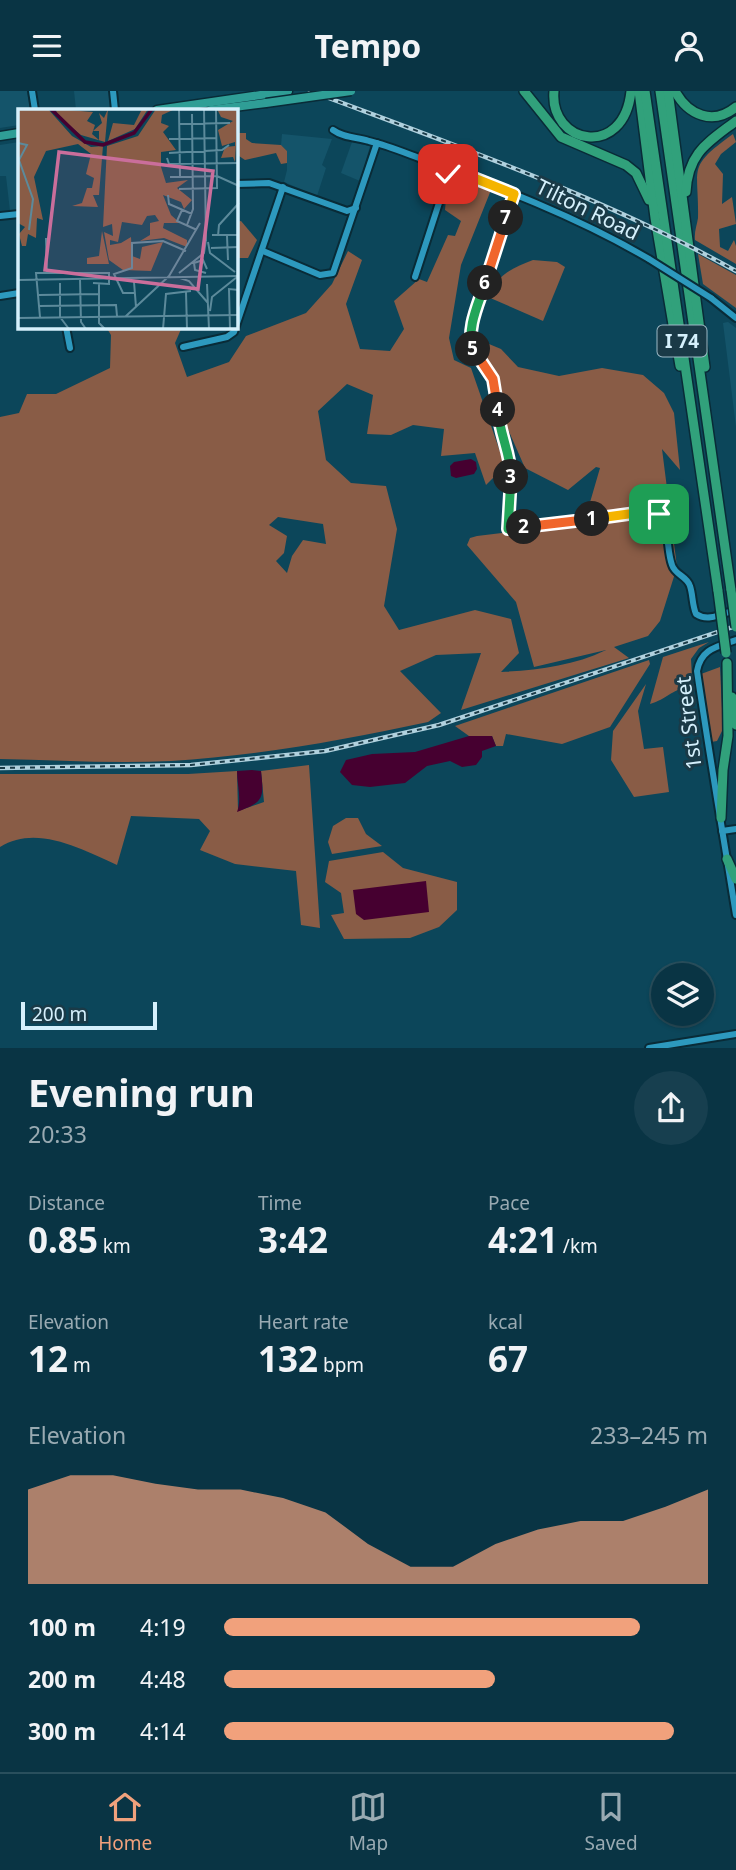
<!DOCTYPE html>
<meta charset="utf-8">
<style>
:root{--surface:#093444;--page:#173f4f;--text:#f1f3f6;--muted:#99aab2;--line:#294f5d;--accent:#f1a17c}
body{margin:0;font-family:"Noto Sans",sans-serif;background:var(--page);color:var(--text);height:100vh;display:flex;flex-direction:column;font-size:26px;white-space:nowrap}
*{box-sizing:border-box;margin:0}
p{font-size:23px;color:var(--muted)}
.icon{flex:none;width:38px;height:38px;fill:none;stroke:currentColor;stroke-width:2;stroke-linecap:round;stroke-linejoin:round}
.map{position:relative;height:957px;overflow:hidden}
.sheet{display:flex;flex-direction:column;background:var(--surface);flex:1}
.sheet>*{flex:none}
.controls{position:absolute;left:651px;top:872px;display:grid;gap:14px}
.controls a{display:grid;place-items:center;width:63px;height:63px;border-radius:50%;background:var(--surface);box-shadow:0 2px 5px #0004,0 0 0 2px var(--line);font-size:35px}
.scale{position:absolute;left:21px;bottom:18px;width:136px;box-sizing:border-box;padding-left:7px;border:4px solid #d5f0fc;border-top:0;font-size:19px;line-height:24px;white-space:nowrap;color:#d5f0fc;-webkit-text-stroke:5px #1a3a47;paint-order:stroke}
.pin{position:absolute;display:grid;place-items:center;width:60px;height:60px;color:#fff;margin:-30px;border-radius:14px;box-shadow:0 4px 10px #0006}
.km{position:absolute;width:35px;height:35px;margin:-18px;border-radius:50%;background:#222;color:#fff;font-size:19px;line-height:35px;text-align:center}
.round{display:grid;place-items:center;flex:none;width:74px;height:74px;border-radius:37px;background:var(--page)}
.summary{display:flex;align-items:center;justify-content:space-between;height:119px;padding:0 28px}
h1{font-size:38px;font-weight:700;line-height:52px}
.metrics{display:grid;grid-template-columns:repeat(3,1fr);gap:10px;height:119px;padding:7px 28px}
.metrics div{display:grid;align-content:center}
.metrics b{font-size:35px;font-weight:700}
.metrics small{font-size:19px;font-weight:400}
.metrics p{font-size:19px}
.chart{height:196px;padding:14px 28px}
.chart p{display:flex;justify-content:space-between}
.chart svg{width:100%;height:126px;margin-top:7px;fill:var(--accent);opacity:.7}
ul{padding:0 28px;list-style:none;font-size:23px}
li{display:grid;grid-template-columns:112px 84px 1fr;align-items:center;height:52px}
li i{height:18px;border-radius:9px;background:var(--accent)}
header{display:flex;justify-content:space-between;align-items:center;height:91px;padding:0 28px;background:var(--surface);font-size:32px;font-weight:700}
.tabs{display:flex;justify-content:space-around;align-items:center;height:98px;border-top:2px solid var(--line);background:var(--surface);font-size:19px;color:var(--muted)}
.tabs a{display:grid;justify-items:center;gap:4px}
.tabs .current{color:var(--accent)}
.map>svg:first-child{display:block}
.built{fill:#14546a}
.green{fill:#895c46;fill-rule:evenodd}
.water{fill:#460030}
.lines{fill:none;stroke-linecap:round;stroke-linejoin:round}
.minor-casing{stroke:#092b37;stroke-width:10}
.major-casing{stroke:#092b37;stroke-width:11}
.highway-casing{stroke:#092b37;stroke-width:12}
.minor{stroke:#2d99be;stroke-width:6}
.major{stroke:#2f9e96;stroke-width:8}
.highway{stroke:#31a17b;stroke-width:9}
.rail-casing{stroke:#b0d1de;stroke-width:4.5}
.rail{stroke:#1a3a47;stroke-width:2;stroke-dasharray:5;stroke-linecap:butt}
.minor-bridge-casing{stroke:#092b37;stroke-width:10;stroke-linecap:butt}
.major-bridge-casing{stroke:#092b37;stroke-width:11;stroke-linecap:butt}
.highway-bridge-casing{stroke:#092b37;stroke-width:12;stroke-linecap:butt}
.minor-bridge{stroke:#2d99be;stroke-width:6}
.major-bridge{stroke:#2f9e96;stroke-width:8}
.highway-bridge{stroke:#31a17b;stroke-width:9}
.split-1-casing{stroke:#fff;stroke-width:14}
.split-2-casing{stroke:#fff;stroke-width:14}
.split-3-casing{stroke:#fff;stroke-width:14}
.split-4-casing{stroke:#fff;stroke-width:14}
.split-5-casing{stroke:#fff;stroke-width:14}
.split-6-casing{stroke:#fff;stroke-width:14}
.split-7-casing{stroke:#fff;stroke-width:14}
.split-8-casing{stroke:#fff;stroke-width:14}
.split-9-casing{stroke:#fff;stroke-width:14}
.split-1{stroke:#f5b400;stroke-width:9}
.split-2{stroke:#f0652b;stroke-width:9}
.split-3{stroke:#22a559;stroke-width:9}
.split-4{stroke:#22a559;stroke-width:9}
.split-5{stroke:#f0652b;stroke-width:9}
.split-6{stroke:#22a559;stroke-width:9}
.split-7{stroke:#f0652b;stroke-width:9}
.split-8{stroke:#f5b400;stroke-width:9}
.split-9{stroke:#f5b400;stroke-width:9}
.labels{text-anchor:middle;dominant-baseline:central;stroke-width:6;stroke-linejoin:round;paint-order:stroke}
.shield{fill:#1a3a47;stroke:#9db9c6;stroke-width:2}
.shield-label{font-size:19px;font-weight:bold;fill:#d5f0fc}
.street-label{font-size:21px;fill:#d5f0fc;stroke:#1a3a47}
.inset-river{fill:none;stroke:#460030;stroke-width:3.5}
.inset-road{fill:none;stroke:#5c8a9b;stroke-width:2}
.view{fill:#ca6e9b;fill-opacity:0.15;stroke:#ca6e9b;stroke-width:3.5}
.inset-edge{fill:none;stroke:#d5f0fc;stroke-width:3.5}
</style>
<header><svg class="icon" aria-label="menu" viewBox="0 0 24 24"><path d="M4 6h16M4 12h16M4 18h16"/></svg>Tempo<svg class="icon" aria-label="person" viewBox="0 0 24 24"><circle cx="12" cy="8" r="4"/><path d="M4 21q1-7 8-7t8 7"/></svg></header>
<div class="map">
<svg width="736" height="957" viewBox="0 0 736 957">
<rect width="100%" height="100%" fill="#0c465a"/>
<g class="built">
<path d="M 0,0 L 27,0 L 30,19 L 19,19 L 19,34 L 0,37 Z"/>
<path d="M 74,0 L 110,0 L 111,19 L 76,19 Z"/>
<path d="M 282,43 L 332,48 L 322,74 L 326,77 L 317,105 L 284,91 L 287,79 L 287,60 L 281,54 Z"/>
<path d="M 19,51 L 19,119 L 10,120 L 6,85 L 0,85 L 0,54 Z"/>
<path d="M 352,51 L 370,55 L 360,90 L 341,82 Z"/>
<path d="M 728,231 L 736,237 L 736,336 L 723,232 Z"/>
</g>
<g class="green">
<path d="M 236,42 L 246,42 L 246,48 L 252,52 L 281,54 L 287,60 L 287,72 L 281,73 L 276,62 L 245,69 L 236,63 Z"/>
<path d="M 733,43 L 736,51 L 721,63 L 715,73 L 723,83 L 722,113 L 732,106 L 736,133 L 719,138 L 720,156 L 728,160 L 734,149 L 736,155 L 736,173 L 695,149 C 694,141 697,134 698,127 C 699,75 686,77 733,43 Z"/>
<path d="M 470,92 L 491,99 L 461,174 L 449,247 L 454,269 L 471,277 L 505,375 L 486,394 L 475,362 L 441,365 L 444,338 L 413,334 L 391,344 L 367,343 L 373,304 L 347,293 L 318,320 L 326,369 L 351,392 L 386,395 L 397,438 L 384,515 L 399,539 L 475,519 L 511,528 L 519,562 L 501,581 C 538,579 573,575 606,559 L 534,576 L 516,511 L 467,454 L 470,447 L 477,445 L 584,432 L 600,377 L 596,376 L 568,399 L 525,377 L 504,329 L 499,286 L 475,255 L 477,248 L 501,258 L 518,276 L 559,285 L 602,277 L 643,284 L 664,302 L 674,322 L 680,379 L 662,358 L 677,476 L 660,530 L 648,545 L 614,556 L 629,567 L 461,619 L 481,562 L 436,564 L 400,580 L 441,622 L 428,631 C 343,649 258,665 171,670 C 114,673 56,669 0,668 L 0,326 L 19,322 L 27,303 L 56,303 L 110,277 L 111,244 L 106,236 L 182,236 L 175,252 L 187,286 L 229,271 L 246,245 L 306,222 L 332,193 L 348,160 L 362,169 L 346,213 L 360,258 L 390,260 L 404,238 L 394,210 L 419,188 L 427,191 L 448,144 L 455,145 L 461,130 L 445,119 L 446,108 L 459,109 ZM 278,426 L 323,433 L 326,453 L 303,449 L 292,465 L 287,482 L 276,470 L 284,462 L 287,445 L 269,434 Z"/>
<path d="M 241,130 L 257,149 L 248,167 L 236,167 L 236,131 Z"/>
<path d="M 698,163 L 736,184 L 736,217 L 703,193 Z"/>
<path d="M 533,169 L 557,171 L 565,176 L 543,230 L 488,206 C 497,184 512,177 533,169 Z"/>
<path d="M 709,551 L 699,557 L 691,568 L 692,586 L 688,596 C 671,599 667,608 650,613 L 663,566 Z"/>
<path d="M 649,569 L 650,573 L 610,636 L 562,653 L 506,643 L 503,655 L 496,655 L 492,645 L 469,645 L 455,635 Z"/>
<path d="M 720,576 L 723,638 L 717,650 L 711,651 L 701,583 Z"/>
<path d="M 646,593 L 638,620 L 644,658 L 663,656 L 669,701 L 634,706 L 611,669 L 613,640 Z"/>
<path d="M 309,674 L 320,837 L 301,834 L 296,780 L 235,773 L 200,759 L 210,740 L 199,728 L 131,725 L 117,774 C 82,758 36,733 0,756 L 0,683 L 188,683 L 237,680 L 238,720 L 264,711 L 261,680 Z"/>
<path d="M 346,727 L 358,727 L 366,743 L 382,755 L 332,763 L 328,751 L 333,735 Z"/>
<path d="M 383,761 L 403,777 L 457,791 L 457,819 L 439,836 L 410,847 L 344,848 L 331,824 L 344,822 L 341,802 L 325,791 L 329,770 Z"/>
</g>
<g class="water">
<path d="M 471,368 L 476,371 L 477,378 L 474,383 L 456,387 L 451,385 L 450,375 L 454,371 Z"/>
<path d="M 469,645 L 492,645 L 496,655 L 482,660 L 482,666 L 476,674 L 462,676 L 450,670 L 427,675 L 405,692 L 370,696 L 352,694 L 340,681 L 346,669 L 372,663 L 415,661 Z"/>
<path d="M 252,679 L 261,680 C 264,707 264,711 237,721 C 242,708 237,694 237,680 Z"/>
<path d="M 426,790 L 429,821 L 364,829 L 356,823 L 353,799 Z"/>
</g>
<g class="lines">
<defs>
<g id="minor">
<path d="M 32,0 L 35,19"/>
<path d="M 113,0 L 115,19"/>
<path d="M 333,39 C 344,47 356,46 369,50 C 386,54 403,61 419,67 C 498,96 576,125 649,168"/>
<path d="M 236,93 L 269,92 L 347,120 L 356,117"/>
<path d="M 514,102 L 471,237 L 470,249 L 473,258 L 493,288 L 496,296 L 500,338 L 511,372 L 508,438 L 650,420 C 672,428 665,455 672,474 C 675,484 687,485 690,495 C 693,504 692,513 696,523 C 708,531 721,523 735,519"/>
<path d="M 0,125 L 19,123"/>
<path d="M 263,160 L 320,184 L 333,182 L 377,52"/>
<path d="M 415,186 L 450,78"/>
<path d="M 0,205 L 19,202"/>
<path d="M 711,207 L 736,227"/>
<path d="M 66,236 L 70,257"/>
<path d="M 183,256 L 227,246 L 234,241 L 283,96"/>
<path d="M 736,549 C 716,556 701,558 697,580 C 709,662 723,743 736,824"/>
<path d="M 722,740 L 736,738"/>
<path d="M 649,957 L 736,943"/>
</g>
<g id="major">
<path d="M 157,19 L 288,0"/>
<path d="M 211,19 L 266,12"/>
<path d="M 0,45 L 19,42"/>
</g>
<g id="highway">
<path d="M 524,0 L 561,46 L 626,74 L 636,82 L 649,109"/>
<path d="M 554,0 C 549,53 624,69 631,0"/>
<path d="M 639,0 L 655,127 L 680,275"/>
<path d="M 645,0 L 718,500"/>
<path d="M 660,0 L 731,499"/>
<path d="M 668,0 L 705,276"/>
<path d="M 675,0 C 688,24 713,35 736,16"/>
<path d="M 686,101 C 688,62 707,52 736,30"/>
<path d="M 732,606 L 736,634"/>
<path d="M 721,727 L 723,679 L 728,645 L 727,572"/>
<path d="M 727,768 L 736,788"/>
</g>
</defs>
<use href="#minor" class="minor-casing"/>
<use href="#major" class="major-casing"/>
<use href="#highway" class="highway-casing"/>
<use href="#minor" class="minor"/>
<use href="#major" class="major"/>
<use href="#highway" class="highway"/>
<defs>
<g id="rail">
<path d="M 310,0 C 454,54 601,105 736,180"/>
<path d="M 0,677 L 191,674 L 325,660 L 439,634 L 736,535"/>
</g>
</defs>
<use href="#rail" class="rail-casing"/>
<use href="#rail" class="rail"/>
<defs>
<path id="minor-bridge" d="M 649,168 L 711,207"/>
<path id="major-bridge" d="M 266,12 L 351,0"/>
<g id="highway-bridge">
<path d="M 731,499 L 736,536"/>
<path d="M 718,500 L 726,562"/>
</g>
</defs>
<use href="#minor-bridge" class="minor-bridge-casing"/>
<use href="#major-bridge" class="major-bridge-casing"/>
<use href="#highway-bridge" class="highway-bridge-casing"/>
<use href="#minor-bridge" class="minor-bridge"/>
<use href="#major-bridge" class="major-bridge"/>
<use href="#highway-bridge" class="highway-bridge"/>
</g>
<g class="lines">
<defs>
<path id="split-1" d="M 592,428 L 650,420 L 659,423"/>
<path id="split-2" d="M 524,436 L 592,428"/>
<path id="split-3" d="M 511,386 L 508,438 L 524,436"/>
<path id="split-4" d="M 498,319 C 499,342 511,363 511,386"/>
<path id="split-5" d="M 473,258 L 493,288 L 498,319"/>
<path id="split-6" d="M 473,258 C 466,237 479,212 485,192"/>
<path id="split-7" d="M 485,192 L 506,127"/>
<path id="split-8" d="M 474,87 L 514,103 L 506,127"/>
<path id="split-9" d="M 448,83 L 450,78 L 474,87"/>
</defs>
<use href="#split-1" class="split-1-casing"/>
<use href="#split-2" class="split-2-casing"/>
<use href="#split-3" class="split-3-casing"/>
<use href="#split-4" class="split-4-casing"/>
<use href="#split-5" class="split-5-casing"/>
<use href="#split-6" class="split-6-casing"/>
<use href="#split-7" class="split-7-casing"/>
<use href="#split-8" class="split-8-casing"/>
<use href="#split-9" class="split-9-casing"/>
<use href="#split-1" class="split-1"/>
<use href="#split-2" class="split-2"/>
<use href="#split-3" class="split-3"/>
<use href="#split-4" class="split-4"/>
<use href="#split-5" class="split-5"/>
<use href="#split-6" class="split-6"/>
<use href="#split-7" class="split-7"/>
<use href="#split-8" class="split-8"/>
<use href="#split-9" class="split-9"/>
</g>
<g class="labels">
<rect class="shield" x="657.5" y="234.5" width="49" height="31" rx="5"/>
<g class="shield-label">
<text x="682" y="250">I 74</text>
</g>
<g class="street-label">
<text transform="translate(588 118) rotate(26)">Tilton Road</text>
<text transform="translate(688 632) rotate(-97)">1st Street</text>
</g>
</g>
<g transform="translate(18 18)">
<rect width="220" height="220" fill="#0c465a"/>
<path d="M 0,0 L 30,0 L 54,27 L 73,38 L 85,37 L 81,86 L 75,86 L 80,98 L 54,97 L 64,94 L 69,79 L 74,79 L 76,69 L 68,65 L 73,45 L 60,35 L 28,42 L 16,68 L 25,111 L 19,109 L 18,129 L 10,125 L 8,137 L 4,137 L 1,125 L 7,118 L 0,114 ZM 38,0 L 75,3 L 69,12 L 77,16 L 74,25 L 81,31 L 81,22 L 75,22 L 84,14 L 81,4 L 86,9 L 90,0 L 87,33 L 63,26 L 39,6 ZM 124,0 L 130,0 L 117,20 L 90,32 L 95,14 L 116,16 ZM 138,0 L 157,0 L 144,6 L 143,14 L 151,17 L 145,23 L 158,41 L 143,43 L 143,58 L 148,74 L 170,71 L 159,79 L 174,91 L 166,100 L 163,93 L 145,86 L 153,106 L 162,114 L 146,114 L 145,119 L 169,131 L 169,138 L 146,129 L 122,132 L 132,126 L 132,114 L 141,112 L 137,106 L 129,107 L 124,116 L 104,113 L 100,133 L 92,131 L 92,136 L 103,134 L 113,128 L 114,147 L 122,150 L 124,138 L 145,133 L 133,162 L 105,161 L 91,151 L 86,123 L 95,127 L 94,115 L 85,118 L 89,37 L 120,27 ZM 199,0 L 220,0 L 217,53 L 215,48 L 203,49 L 207,38 L 217,37 L 217,33 L 204,37 L 200,21 L 215,12 L 203,8 ZM 84,122 L 91,155 L 69,155 L 69,149 L 81,147 Z" fill="#895c46"/>
<path class="inset-river" d="M 33,0 L 67,33 L 85,36 L 116,24 L 134,0"/>
<path class="inset-road" d="M 161,0 L 162,67M 186,0 L 188,132M 161,15 L 212,14M 151,30 L 199,29M 0,34 L 9,36 L 1,51 L 15,90 L 11,121M 151,44 L 204,41 L 211,36M 149,49 L 151,55 L 221,54M 152,68 L 199,67 L 221,77M 161,80 L 199,79 L 198,0M 150,86 L 151,95 L 174,105M 164,101 L 159,112 L 179,121M 169,116 L 175,100 L 174,5M 194,126 L 221,126M 200,127 L 201,116 L 221,94M 209,127 L 210,151M 28,129 L 29,164M 190,133 L 192,144 L 217,163M 193,139 L 221,138M 161,164 L 186,144 L 188,130M 188,164 L 177,161 L 176,154 L 185,151 L 189,160M 162,169 L 171,172 L 190,194M 62,170 L 63,213 L 68,220M 0,171 L 221,167M 116,173 L 118,198M 42,174 L 42,208 L 51,220M 81,174 L 81,214 L 87,220M 189,175 L 191,220M 168,183 L 169,220M 116,184 L 105,184 L 96,165 L 114,159 L 114,134 L 145,132 L 168,142M 21,186 L 81,185M 21,197 L 98,196 L 99,207M 192,202 L 194,188 L 219,168M 108,207 L 151,167 L 182,114M 22,208 L 18,164 L 91,164 L 91,175 L 75,174M 0,209 L 221,206M 145,220 L 148,185 L 173,182M 212,220 L 211,180 L 221,181"/>
<path class="view" d="M 41,43 L 195,62 L 180,180 L 27,161 Z"/>
<rect width="220" height="220" class="inset-edge"/>
</g>
</svg>
<div class="controls">
<a><svg class="icon" aria-label="layers" viewBox="0 0 24 24"><path d="M12 4l9 5-9 5-9-5zM3 14l9 5 9-5"/></svg></a>
</div>
<div class="scale">200 m</div>
<div class="pin" style="left:659px;top:423px;background:#1e9e55"><svg class="icon" aria-label="arrive" viewBox="0 0 24 24"><path d="M6 21V4h12l-3 4 3 4H6"/></svg></div>
<div class="pin" style="left:448px;top:83px;background:#d93025"><svg class="icon" aria-label="check" viewBox="0 0 24 24"><path d="M5 12l5 5 9-10"/></svg></div>
<b class="km" style="left:592px;top:428px">1</b>
<b class="km" style="left:524px;top:436px">2</b>
<b class="km" style="left:511px;top:386px">3</b>
<b class="km" style="left:498px;top:319px">4</b>
<b class="km" style="left:473px;top:258px">5</b>
<b class="km" style="left:485px;top:192px">6</b>
<b class="km" style="left:506px;top:127px">7</b>
</div>
<section class="sheet">
<div class="summary"><div><h1>Evening run</h1><p>20:33</p></div><a class="round"><svg class="icon" aria-label="share" viewBox="0 0 24 24"><path d="M12 15V3M7 8l5-5 5 5M5 13v7h14v-7"/></svg></a></div>
<div class="metrics">
<div><p>Distance</p><b>0.85<small> km</small></b></div>
<div><p>Time</p><b>3:42</b></div>
<div><p>Pace</p><b>4:21<small> /km</small></b></div>
</div>
<div class="metrics">
<div><p>Elevation</p><b>12<small> m</small></b></div>
<div><p>Heart rate</p><b>132<small> bpm</small></b></div>
<div><p>kcal</p><b>67</b></div>
</div>
<div class="chart"><p><span>Elevation</span>233–245 m</p>
<svg viewBox="0 0 160 44" preserveAspectRatio="none"><path d="M0 44V11L10 6L20 6L30 9L40 11L50 11L60 14L70 19L80 30L90 38L100 38L110 30L120 25L130 22L140 22L150 17L160 11V44z"/></svg>
</div>
<ul>
<li><b>100 m</b>4:19<i style="width:86%"></i></li>
<li><b>200 m</b>4:48<i style="width:56%"></i></li>
<li><b>300 m</b>4:14<i style="width:93%"></i></li>
</ul>
</section>
<nav class="tabs">
<a class="current"><svg class="icon" aria-label="home" viewBox="0 0 24 24"><path d="M3 11l9-7 9 7M6 9v11h12V9"/></svg>Home</a>
<a><svg class="icon" aria-label="map" viewBox="0 0 24 24"><path d="M3 6l6-2 6 2 6-2v14l-6 2-6-2-6 2zM9 4v14M15 6v14"/></svg>Map</a>
<a><svg class="icon" aria-label="saved" viewBox="0 0 24 24"><path d="M7 4h10v16l-5-4-5 4z"/></svg>Saved</a>
</nav>
